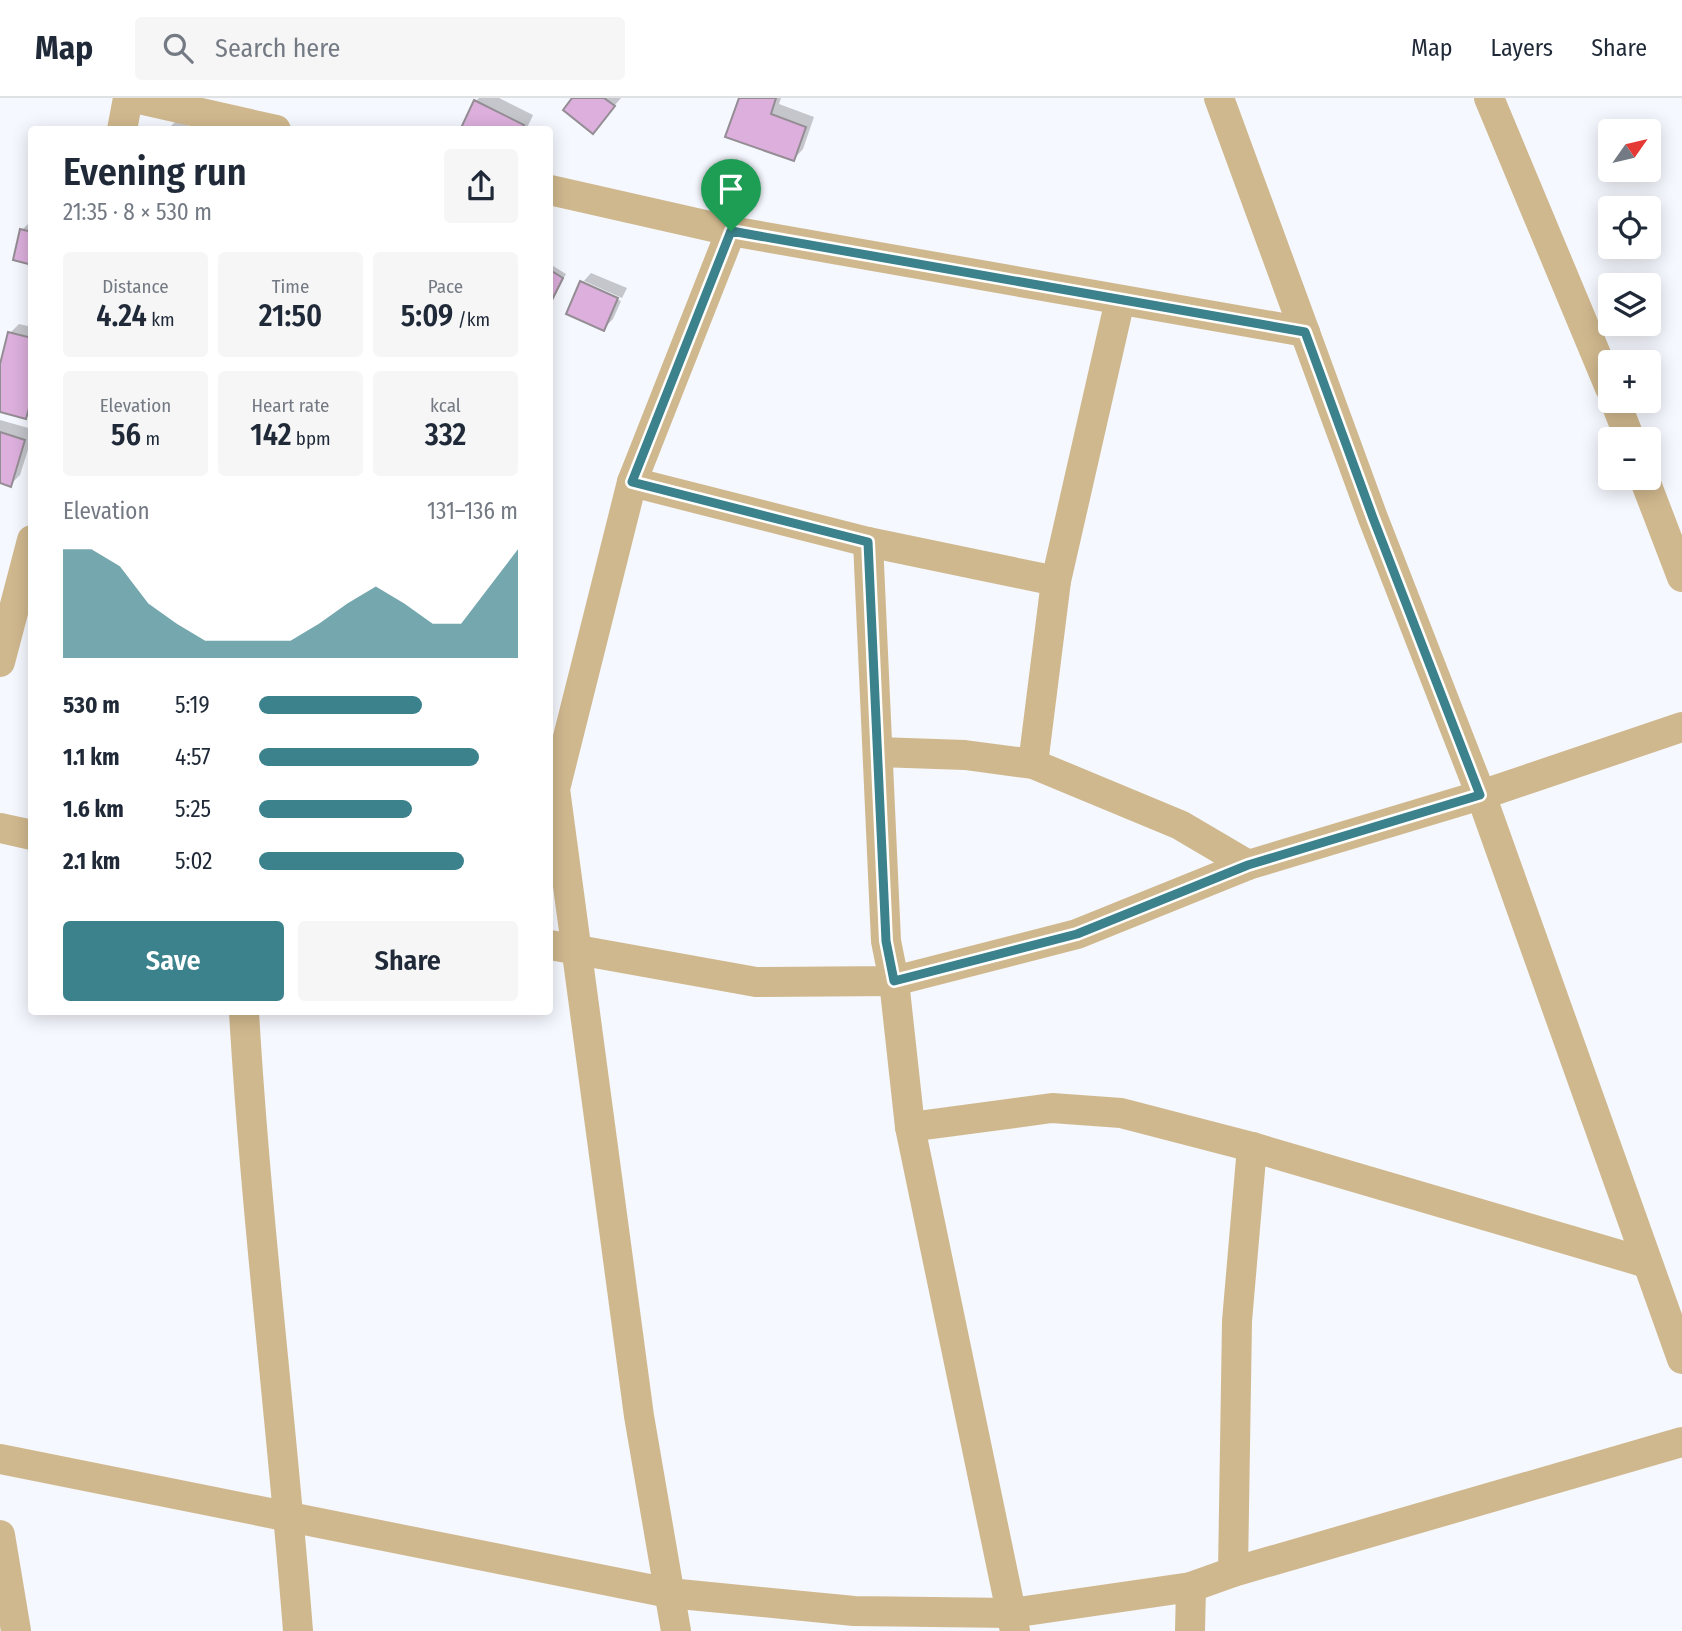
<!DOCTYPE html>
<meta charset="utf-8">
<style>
:root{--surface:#fff;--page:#f6f6f7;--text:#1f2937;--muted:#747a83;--line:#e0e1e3;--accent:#3b828c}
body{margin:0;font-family:"Fira Sans Condensed",sans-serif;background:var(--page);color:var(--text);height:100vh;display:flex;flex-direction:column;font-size:26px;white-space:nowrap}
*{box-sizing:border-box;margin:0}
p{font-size:23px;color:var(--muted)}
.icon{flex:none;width:38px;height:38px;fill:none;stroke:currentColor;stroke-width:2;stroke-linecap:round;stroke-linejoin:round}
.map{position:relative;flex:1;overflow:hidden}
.panel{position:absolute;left:28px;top:28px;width:525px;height:889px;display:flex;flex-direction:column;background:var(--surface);border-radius:7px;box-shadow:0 4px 18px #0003}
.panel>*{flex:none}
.needle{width:46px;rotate:56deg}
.tools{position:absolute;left:1598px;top:21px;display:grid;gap:14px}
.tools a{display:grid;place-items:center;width:63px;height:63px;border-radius:7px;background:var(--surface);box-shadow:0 4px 18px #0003;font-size:35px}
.pin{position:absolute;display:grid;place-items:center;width:60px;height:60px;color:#fff;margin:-72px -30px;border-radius:50% 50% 50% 0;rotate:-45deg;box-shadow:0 0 7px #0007}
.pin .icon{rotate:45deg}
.round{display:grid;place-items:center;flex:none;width:74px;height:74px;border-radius:7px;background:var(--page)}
.summary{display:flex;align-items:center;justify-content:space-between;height:119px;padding:0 35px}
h1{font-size:38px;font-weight:600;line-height:52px}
.figures{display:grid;grid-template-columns:repeat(3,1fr);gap:10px;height:119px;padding:7px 35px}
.figures div{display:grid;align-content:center;border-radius:7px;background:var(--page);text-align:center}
.figures b{font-size:30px;font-weight:600}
.figures small{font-size:19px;font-weight:400}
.figures p{font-size:19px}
.chart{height:196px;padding:14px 35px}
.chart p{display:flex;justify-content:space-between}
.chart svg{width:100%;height:126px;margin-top:7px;fill:var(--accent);opacity:.7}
.cta{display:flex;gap:14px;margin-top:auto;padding:14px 35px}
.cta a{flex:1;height:80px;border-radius:7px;background:var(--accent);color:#fff;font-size:28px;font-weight:600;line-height:80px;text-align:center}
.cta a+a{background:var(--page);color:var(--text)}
ul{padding:0 35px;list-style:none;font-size:23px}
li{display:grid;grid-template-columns:112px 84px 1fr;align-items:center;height:52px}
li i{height:18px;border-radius:9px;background:var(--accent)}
header{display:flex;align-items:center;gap:42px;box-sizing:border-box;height:98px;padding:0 35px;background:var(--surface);border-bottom:2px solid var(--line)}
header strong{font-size:33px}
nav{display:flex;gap:38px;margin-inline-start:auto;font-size:24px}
.search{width:490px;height:63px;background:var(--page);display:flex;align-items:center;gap:18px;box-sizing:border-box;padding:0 24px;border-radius:7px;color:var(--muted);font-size:26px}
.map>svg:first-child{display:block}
.shadow{fill:#0003}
.building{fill:#dcafdd;stroke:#948d94;stroke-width:2}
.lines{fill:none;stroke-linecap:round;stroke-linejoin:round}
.street{stroke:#d0b88e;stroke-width:30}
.route-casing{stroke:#fff;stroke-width:14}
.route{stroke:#3b828c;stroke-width:9}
</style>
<header>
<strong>Map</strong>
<div class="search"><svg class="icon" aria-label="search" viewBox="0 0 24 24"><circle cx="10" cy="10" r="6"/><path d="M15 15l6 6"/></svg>Search here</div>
<nav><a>Map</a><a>Layers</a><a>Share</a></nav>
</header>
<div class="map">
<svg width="1682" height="1533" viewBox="0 0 1682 1533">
<rect width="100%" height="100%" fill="#f5f8fe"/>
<g class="shadow">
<path d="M 479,0 L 499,0 L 533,17 L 526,32 L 469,32 L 476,3 Z"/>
<path d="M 574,0 L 621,0 L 593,33 Z"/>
<path d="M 741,0 L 781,0 L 779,6 L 814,19 L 803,51 L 794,61 Z"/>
<path d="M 176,23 L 201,32 L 167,32 Z"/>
<path d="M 32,122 L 32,165 L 22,132 Z"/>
<path d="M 550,166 L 566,176 L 550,205 Z"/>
<path d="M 591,175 L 627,190 L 622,200 L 584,183 L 584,187 L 621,203 L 613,221 L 603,231 L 582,185 Z"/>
<path d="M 19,226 L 32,229 L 32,313 L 25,319 L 0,312 L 0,273 L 10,235 Z"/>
<path d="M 0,322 L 32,331 L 32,339 L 20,377 L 10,387 L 0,384 Z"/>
</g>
<g class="building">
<path d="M 572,0 L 604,0 L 615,8 L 593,36 L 563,12 Z"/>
<path d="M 739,0 L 776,0 L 771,16 L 806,29 L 794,63 L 725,39 Z"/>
<path d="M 474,2 L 524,27 L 522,32 L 465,32 L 461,30 Z"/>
<path d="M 20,131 L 32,134 L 32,167 L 13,162 Z"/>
<path d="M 550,172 L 563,180 L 550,206 Z"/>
<path d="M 580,183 L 618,200 L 604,233 L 566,216 Z"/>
<path d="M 8,234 L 32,240 L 32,299 L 26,321 L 0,314 L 0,266 Z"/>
<path d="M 0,334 L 25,342 L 11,389 L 0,385 Z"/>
</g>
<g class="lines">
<g class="street">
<path d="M 135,0 L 276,32"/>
<path d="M 1219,0 L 1373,420 L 1481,697 L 1682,1261"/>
<path d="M 1489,0 L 1610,290"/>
<path d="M 122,32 L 128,0"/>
<path d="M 550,92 L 731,133 L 1305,234"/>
<path d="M 1615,303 L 1630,341"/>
<path d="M 1644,380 L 1682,479"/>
<path d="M 632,384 L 868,444 L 1056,483"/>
<path d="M 868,444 L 886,843 L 894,883 L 910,1029 L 1015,1533"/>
<path d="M 0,564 L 32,442"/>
<path d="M 878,654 L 965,657 L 1033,666 L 1180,727 L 1248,767"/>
<path d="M 1033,666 L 1056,483 L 1120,202"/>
<path d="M 0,730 L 32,737"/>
<path d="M 550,847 L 756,884 L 894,883 L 1077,836 L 1248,767 L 1481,697 L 1682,629"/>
<path d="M 244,914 C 256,1120 282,1326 298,1533"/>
<path d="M 910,1029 L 1052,1010 L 1121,1015 L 1252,1049 L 1647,1165"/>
<path d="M 0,1361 L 669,1495 L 854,1513 L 1012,1515 L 1191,1489 L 1233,1474 L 1682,1344"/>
<path d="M 0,1437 L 16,1533"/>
<path d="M 1233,1474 L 1237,1223 L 1252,1049"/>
<path d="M 676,1533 L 639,1318 L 555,691 L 632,384 L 731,133"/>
<path d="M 1190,1533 L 1191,1489"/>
</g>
</g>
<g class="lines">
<defs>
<path id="route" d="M 731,133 L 1305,234 L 1373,420 L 1480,697 L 1248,767 L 1077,836 L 894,883 L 886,843 L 868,444 L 632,384 Z"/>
</defs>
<use href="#route" class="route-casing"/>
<use href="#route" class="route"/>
</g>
</svg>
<div class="tools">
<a><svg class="needle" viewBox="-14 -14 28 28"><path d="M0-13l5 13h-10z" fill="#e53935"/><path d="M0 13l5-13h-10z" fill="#747a83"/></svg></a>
<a><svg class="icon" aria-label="locate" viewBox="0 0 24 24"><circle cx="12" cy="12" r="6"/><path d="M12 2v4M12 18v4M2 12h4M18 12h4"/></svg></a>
<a><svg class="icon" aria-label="layers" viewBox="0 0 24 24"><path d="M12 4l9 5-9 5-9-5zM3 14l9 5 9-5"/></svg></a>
<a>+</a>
<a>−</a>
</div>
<div class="pin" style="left:731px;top:133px;background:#1e9e55"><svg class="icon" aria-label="arrive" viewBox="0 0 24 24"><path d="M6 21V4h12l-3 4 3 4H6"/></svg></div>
<section class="panel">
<div class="summary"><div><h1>Evening run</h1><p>21:35 · 8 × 530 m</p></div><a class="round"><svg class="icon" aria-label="share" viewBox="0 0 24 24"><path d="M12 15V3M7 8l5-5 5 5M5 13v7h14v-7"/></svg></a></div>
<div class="figures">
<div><p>Distance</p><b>4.24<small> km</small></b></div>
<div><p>Time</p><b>21:50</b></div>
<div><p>Pace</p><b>5:09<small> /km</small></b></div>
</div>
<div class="figures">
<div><p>Elevation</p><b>56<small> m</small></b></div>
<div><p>Heart rate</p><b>142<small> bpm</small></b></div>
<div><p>kcal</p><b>332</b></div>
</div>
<div class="chart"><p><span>Elevation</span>131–136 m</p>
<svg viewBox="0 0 160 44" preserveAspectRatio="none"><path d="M0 44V6L10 6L20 12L30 25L40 32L50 38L60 38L70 38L80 38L90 32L100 25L110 19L120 25L130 32L140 32L150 19L160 6V44z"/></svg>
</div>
<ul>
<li><b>530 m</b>5:19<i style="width:63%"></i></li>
<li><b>1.1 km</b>4:57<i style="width:85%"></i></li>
<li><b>1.6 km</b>5:25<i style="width:59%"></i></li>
<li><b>2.1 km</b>5:02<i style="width:79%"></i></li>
</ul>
<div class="cta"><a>Save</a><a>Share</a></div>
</section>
</div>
